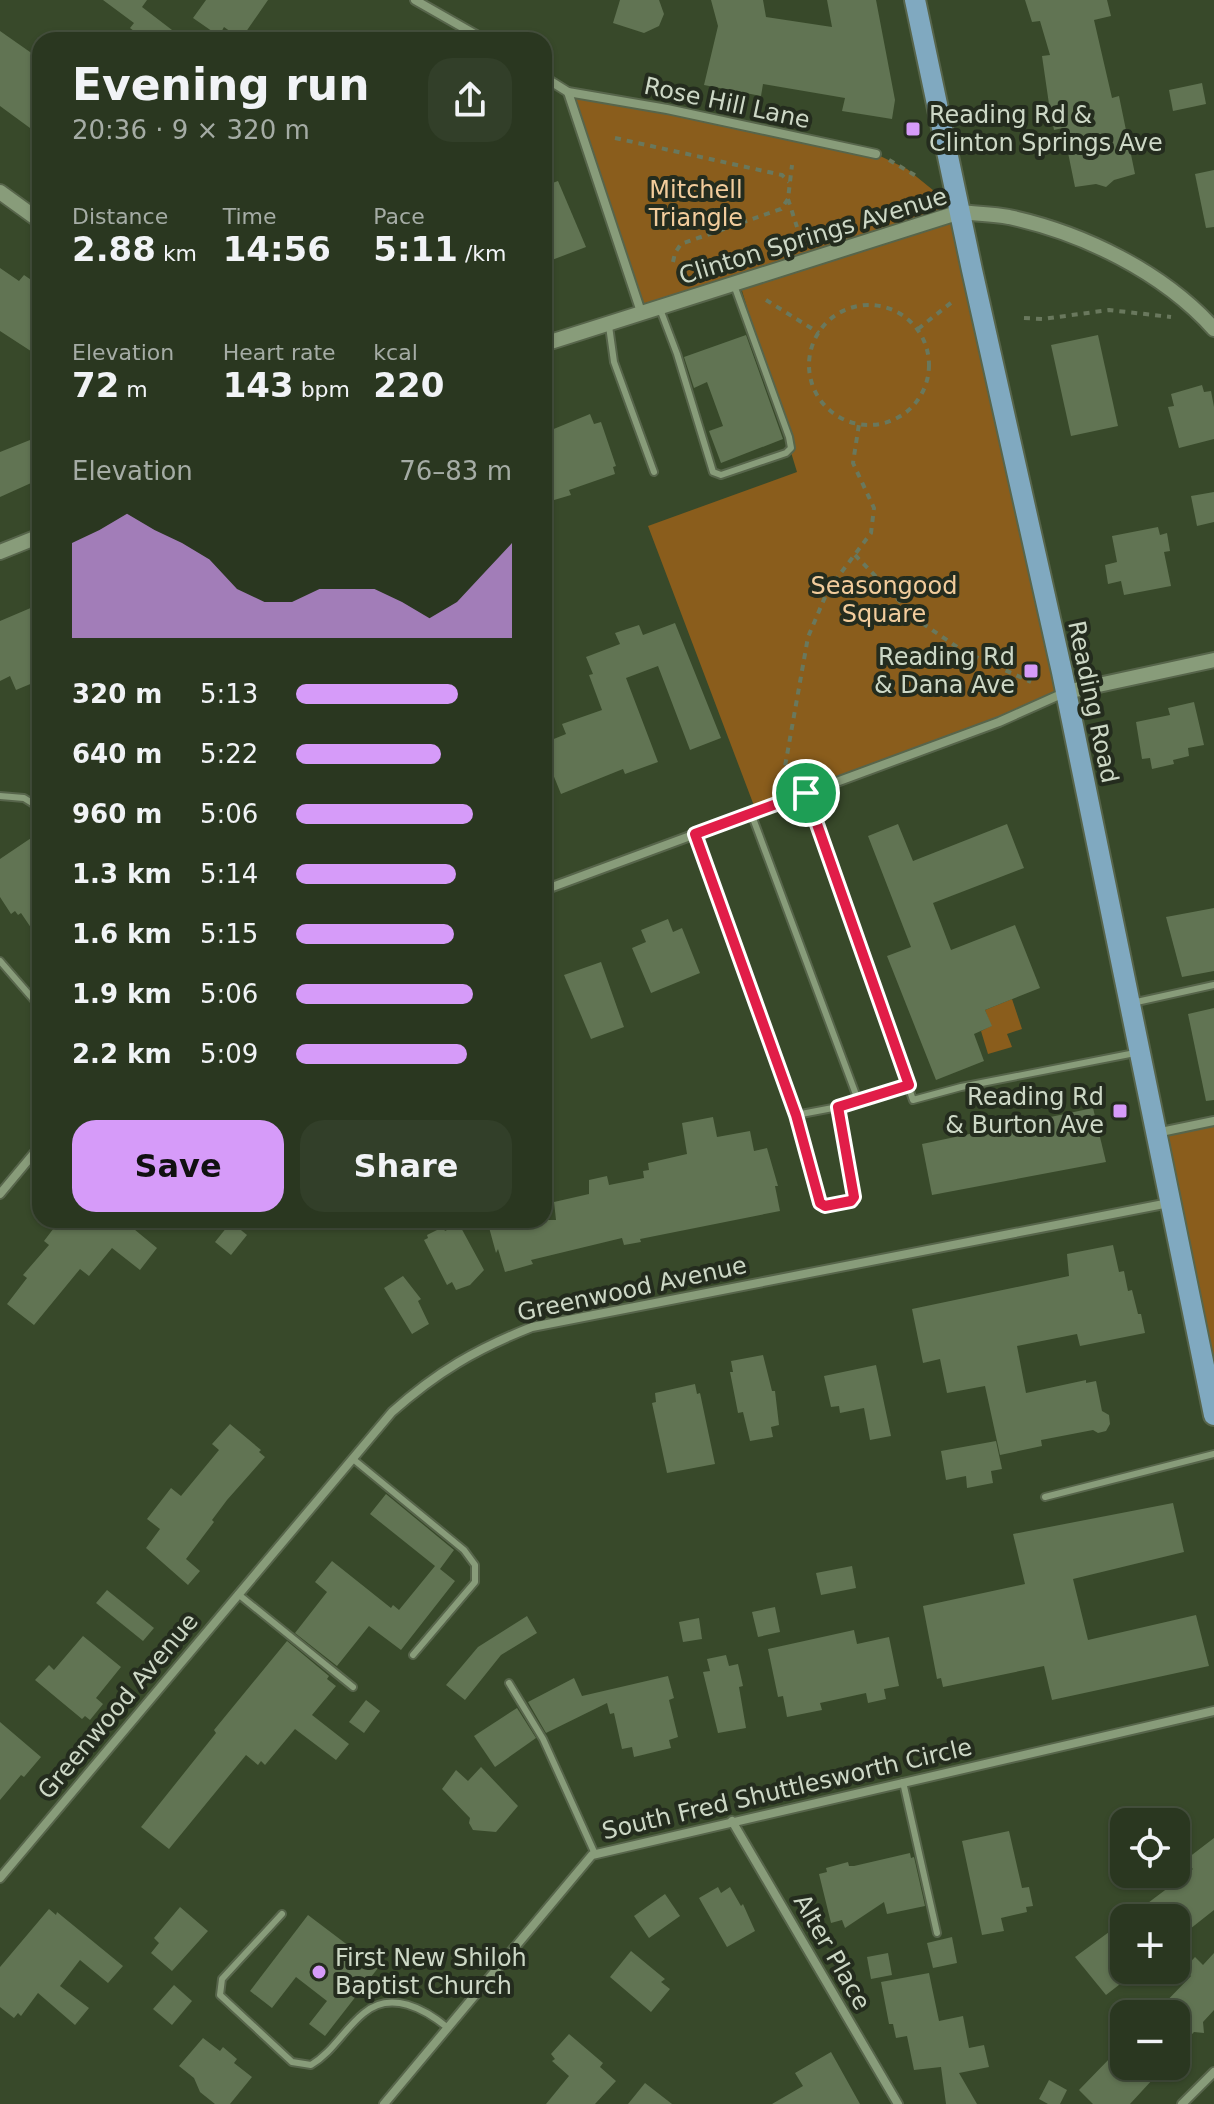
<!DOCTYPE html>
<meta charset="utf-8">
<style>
:root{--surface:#2a3720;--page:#323f29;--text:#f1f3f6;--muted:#a5aca5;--line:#46513e;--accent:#d69bf9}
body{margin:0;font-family:"DejaVu Sans",sans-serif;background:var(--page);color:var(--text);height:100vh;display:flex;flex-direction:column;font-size:30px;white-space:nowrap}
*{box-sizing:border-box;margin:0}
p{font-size:26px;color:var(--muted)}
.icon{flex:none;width:44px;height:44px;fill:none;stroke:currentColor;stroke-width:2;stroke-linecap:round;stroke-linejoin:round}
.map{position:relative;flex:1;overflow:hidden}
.drawer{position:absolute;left:32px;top:32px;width:520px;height:1196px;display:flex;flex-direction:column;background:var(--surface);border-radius:24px;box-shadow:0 2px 6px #0004,0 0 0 2px var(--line)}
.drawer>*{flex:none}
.tools{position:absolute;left:1110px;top:1808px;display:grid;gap:16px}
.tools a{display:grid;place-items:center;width:80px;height:80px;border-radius:16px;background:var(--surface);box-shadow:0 2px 6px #0004,0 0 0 2px var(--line);font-size:40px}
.pin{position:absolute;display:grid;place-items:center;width:68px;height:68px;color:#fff;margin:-34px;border:4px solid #fff;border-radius:50%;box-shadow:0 2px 8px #0007}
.round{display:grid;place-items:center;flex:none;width:84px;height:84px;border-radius:24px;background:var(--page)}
.head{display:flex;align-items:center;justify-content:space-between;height:136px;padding:0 40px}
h1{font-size:44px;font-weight:700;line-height:60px}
.stats{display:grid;grid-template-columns:repeat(3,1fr);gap:12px;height:136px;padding:8px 40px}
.stats div{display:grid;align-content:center}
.stats b{font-size:34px;font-weight:700}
.stats small{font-size:22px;font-weight:400}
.stats p{font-size:22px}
.chart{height:224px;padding:16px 40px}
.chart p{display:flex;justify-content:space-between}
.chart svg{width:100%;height:144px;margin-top:8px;fill:var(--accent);opacity:.7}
.action{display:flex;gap:16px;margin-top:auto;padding:16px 40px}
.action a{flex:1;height:92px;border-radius:24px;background:var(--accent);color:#111;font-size:32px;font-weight:700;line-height:92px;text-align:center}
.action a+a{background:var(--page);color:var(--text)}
ul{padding:0 40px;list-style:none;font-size:26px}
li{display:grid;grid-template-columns:128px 96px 1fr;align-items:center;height:60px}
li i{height:20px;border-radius:10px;background:var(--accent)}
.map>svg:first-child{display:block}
.green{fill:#8a5d1c}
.building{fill:#617453}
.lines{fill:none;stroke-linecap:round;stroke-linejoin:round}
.service-casing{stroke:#57654b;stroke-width:10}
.minor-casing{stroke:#57654b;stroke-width:12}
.tertiary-casing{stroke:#57654b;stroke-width:18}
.primary-casing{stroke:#57654b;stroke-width:24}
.path{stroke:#69785d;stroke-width:4;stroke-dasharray:6 6;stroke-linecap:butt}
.service{stroke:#889c7a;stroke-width:6}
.minor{stroke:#889c7a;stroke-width:8}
.tertiary{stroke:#889c7a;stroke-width:14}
.primary{stroke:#80a9c0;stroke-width:20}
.route-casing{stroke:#fff;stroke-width:16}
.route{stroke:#e11d48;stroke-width:10}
.poi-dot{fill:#d69bf9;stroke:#242c1e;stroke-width:3}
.labels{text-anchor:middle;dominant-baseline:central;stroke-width:8;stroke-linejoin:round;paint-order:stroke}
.street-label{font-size:24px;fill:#cdd8c6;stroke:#242c1e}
.poi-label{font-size:24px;fill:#cdd8c6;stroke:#242c1e;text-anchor:start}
.park-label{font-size:24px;fill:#f2cc9c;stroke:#242c1e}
</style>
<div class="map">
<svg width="1214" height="2104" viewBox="0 0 1214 2104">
<rect width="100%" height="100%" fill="#38492a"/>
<g class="green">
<path d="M 568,92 L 876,154 L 907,169 L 960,212 L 1066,692 L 756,811 L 648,526 L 797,472 L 739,281 L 641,312 Z"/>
<path d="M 1012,999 L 1022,1029 L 1007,1034 L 1012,1047 L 988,1054 L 981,1031 L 991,1026 L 985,1010 Z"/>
<path d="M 1214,1121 L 1214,1415 L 1155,1133 Z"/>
</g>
<g class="building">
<path d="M 103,0 L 147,0 L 142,7 L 172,30 L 164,40 L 146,40 L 130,28 L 134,23 Z"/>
<path d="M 206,0 L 268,0 L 241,39 L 224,27 L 219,36 L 193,18 Z"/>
<path d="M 620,0 L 659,0 L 664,14 L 659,26 L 644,33 L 613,23 Z"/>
<path d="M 711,0 L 763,0 L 766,17 L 832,27 L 827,0 L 876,0 L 895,100 L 892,119 L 842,111 L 845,98 L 763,84 L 761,96 L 704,85 L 718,26 Z"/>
<path d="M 1025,0 L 1107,0 L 1111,16 L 1094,20 L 1112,98 L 1119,96 L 1135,174 L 1114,180 L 1106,187 L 1096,184 L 1075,187 L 1063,128 L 1054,130 L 1049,104 L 1042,56 L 1050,55 L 1040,21 L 1032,22 Z"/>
<path d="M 0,31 L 40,59 L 40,114 L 30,128 L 0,106 Z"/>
<path d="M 1202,83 L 1206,104 L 1173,111 L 1169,90 Z"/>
<path d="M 1214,170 L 1214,227 L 1206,228 L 1195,174 Z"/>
<path d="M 558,181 L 586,247 L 544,263 L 544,186 Z"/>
<path d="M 0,268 L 19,281 L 24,275 L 40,286 L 40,357 L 0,331 Z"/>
<path d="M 746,335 L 783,439 L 721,463 L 709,431 L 723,426 L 707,382 L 694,388 L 684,357 Z"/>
<path d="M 1098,335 L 1118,426 L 1071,436 L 1051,345 Z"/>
<path d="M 1202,385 L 1204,392 L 1211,391 L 1214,407 L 1214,439 L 1179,448 L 1168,407 L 1174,406 L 1171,394 Z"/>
<path d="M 590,414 L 594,424 L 601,422 L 616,466 L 613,467 L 615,474 L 569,490 L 571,495 L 544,503 L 544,433 Z"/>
<path d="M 40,436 L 40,479 L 0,497 L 0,452 Z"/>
<path d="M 1214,492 L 1214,522 L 1197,526 L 1191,496 Z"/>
<path d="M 1158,527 L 1160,535 L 1167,533 L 1170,551 L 1164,552 L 1171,586 L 1124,595 L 1121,581 L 1108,584 L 1105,565 L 1117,562 L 1112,536 Z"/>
<path d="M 40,604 L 40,680 L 16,690 L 10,676 L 0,681 L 0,621 Z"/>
<path d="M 675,623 L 721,738 L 690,750 L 658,666 L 626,678 L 658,762 L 625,774 L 623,769 L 561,794 L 544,752 L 544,743 L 566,734 L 562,724 L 602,710 L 589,675 L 593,674 L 586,657 L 620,644 L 615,633 L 639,625 L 643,635 Z"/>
<path d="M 1194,702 L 1204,745 L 1188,748 L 1189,756 L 1173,760 L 1174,764 L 1152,769 L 1150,758 L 1142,759 L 1136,722 L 1170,715 L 1168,708 Z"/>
<path d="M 898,824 L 913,861 L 1007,824 L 1024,868 L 933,903 L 951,950 L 1015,925 L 1040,988 L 985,1010 L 992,1026 L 974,1034 L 984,1061 L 936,1080 L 887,956 L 911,947 L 868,836 Z"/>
<path d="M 40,832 L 40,941 L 21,913 L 18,915 L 15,911 L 11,914 L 0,897 L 0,859 Z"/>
<path d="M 1214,908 L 1214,971 L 1182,977 L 1166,917 Z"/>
<path d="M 668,919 L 673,932 L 682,928 L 700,973 L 651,993 L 632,948 L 646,942 L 641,930 Z"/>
<path d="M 601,962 L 624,1027 L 591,1039 L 564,975 Z"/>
<path d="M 1214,1008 L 1214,1100 L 1206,1101 L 1188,1014 Z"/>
<path d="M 1093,1108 L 1106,1162 L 932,1195 L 922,1144 Z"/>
<path d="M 713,1117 L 717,1137 L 750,1131 L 754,1151 L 767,1148 L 778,1186 L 775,1186 L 780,1211 L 640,1239 L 641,1242 L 624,1245 L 622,1238 L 531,1260 L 533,1264 L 505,1272 L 498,1249 L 496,1253 L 487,1220 L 556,1220 L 554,1202 L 589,1194 L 589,1180 L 607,1176 L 609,1185 L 644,1178 L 643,1171 L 649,1170 L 648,1163 L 687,1154 L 682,1123 Z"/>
<path d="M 60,1220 L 123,1220 L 157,1248 L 140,1270 L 112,1248 L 89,1276 L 80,1269 L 34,1325 L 7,1304 L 27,1278 L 23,1275 L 49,1245 L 44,1241 Z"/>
<path d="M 231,1222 L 247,1235 L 231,1255 L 215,1242 Z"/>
<path d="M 459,1224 L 484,1270 L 470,1285 L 456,1290 L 452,1282 L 447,1285 L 424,1240 L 428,1238 L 427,1235 L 443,1227 L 445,1231 Z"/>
<path d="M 1113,1245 L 1119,1272 L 1124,1271 L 1128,1291 L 1132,1290 L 1138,1314 L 1141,1314 L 1145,1333 L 1080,1346 L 1077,1334 L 1017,1346 L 1026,1393 L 1086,1380 L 1086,1383 L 1096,1381 L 1102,1411 L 1109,1415 L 1110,1424 L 1106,1431 L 1098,1433 L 1093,1430 L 1041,1440 L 1042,1446 L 1000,1455 L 985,1386 L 947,1393 L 940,1359 L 923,1363 L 912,1309 L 1069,1276 L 1067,1254 Z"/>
<path d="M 403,1276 L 421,1299 L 418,1301 L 429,1324 L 412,1334 L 384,1288 Z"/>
<path d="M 763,1355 L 772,1391 L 775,1391 L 779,1425 L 771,1427 L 773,1437 L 750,1441 L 743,1412 L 738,1413 L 730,1372 L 733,1372 L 731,1361 Z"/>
<path d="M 876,1365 L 891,1436 L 870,1440 L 864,1408 L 840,1413 L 839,1406 L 831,1407 L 824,1376 Z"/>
<path d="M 695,1384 L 697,1394 L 700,1393 L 715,1464 L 667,1473 L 652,1403 L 656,1402 L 655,1393 Z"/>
<path d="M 230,1424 L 261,1450 L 259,1452 L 265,1457 L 227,1500 L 212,1520 L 214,1522 L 186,1559 L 200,1571 L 188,1585 L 146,1548 L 160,1529 L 147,1519 L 171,1488 L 181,1496 L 219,1450 L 212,1444 Z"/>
<path d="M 996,1441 L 1002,1469 L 991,1471 L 993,1483 L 967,1488 L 966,1476 L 946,1480 L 941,1451 Z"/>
<path d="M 386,1494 L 454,1550 L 440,1569 L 455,1581 L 401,1650 L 369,1626 L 337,1666 L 295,1633 L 327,1592 L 315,1582 L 332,1561 L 391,1608 L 393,1605 L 399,1610 L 435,1566 L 370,1514 Z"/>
<path d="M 1173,1503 L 1184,1552 L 1073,1579 L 1088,1640 L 1196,1615 L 1209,1666 L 1052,1700 L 1044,1666 L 943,1687 L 941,1678 L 937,1679 L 923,1606 L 1025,1584 L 1013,1534 Z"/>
<path d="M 852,1566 L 856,1588 L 821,1595 L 816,1573 Z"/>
<path d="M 107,1590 L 154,1628 L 143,1641 L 96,1603 Z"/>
<path d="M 775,1607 L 780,1632 L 758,1637 L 752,1612 Z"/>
<path d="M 527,1616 L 537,1633 L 501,1655 L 465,1700 L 446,1685 L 478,1647 Z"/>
<path d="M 699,1618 L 702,1639 L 683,1642 L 679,1622 Z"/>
<path d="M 854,1630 L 857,1644 L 889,1637 L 899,1686 L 884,1689 L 886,1699 L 868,1703 L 866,1693 L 820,1703 L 822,1710 L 787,1717 L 783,1696 L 778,1697 L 768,1649 Z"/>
<path d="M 83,1636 L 121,1667 L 96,1698 L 103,1704 L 90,1720 L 85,1716 L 82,1719 L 35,1680 L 49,1665 L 54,1670 Z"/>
<path d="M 287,1641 L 329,1676 L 327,1679 L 336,1686 L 312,1715 L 349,1744 L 336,1760 L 295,1729 L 265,1765 L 261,1761 L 258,1765 L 246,1755 L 169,1849 L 141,1827 L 216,1733 L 214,1730 Z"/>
<path d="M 726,1655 L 729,1666 L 738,1664 L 743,1686 L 739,1687 L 746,1728 L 718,1733 L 703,1672 L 710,1671 L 707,1659 Z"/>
<path d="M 668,1676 L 674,1698 L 669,1700 L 678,1737 L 669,1740 L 671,1748 L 634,1757 L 632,1747 L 622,1749 L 614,1713 L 610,1714 L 607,1703 L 546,1733 L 528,1702 L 574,1678 L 582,1696 Z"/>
<path d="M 366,1700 L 380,1711 L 364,1733 L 349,1722 Z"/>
<path d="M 517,1708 L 536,1738 L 495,1767 L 474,1736 Z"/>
<path d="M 0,1722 L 41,1757 L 24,1777 L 21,1775 L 0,1800 Z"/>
<path d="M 481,1767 L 518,1806 L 496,1832 L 473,1830 L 469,1823 L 470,1818 L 442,1789 L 456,1770 L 468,1781 Z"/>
<path d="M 1009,1831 L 1022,1888 L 1029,1887 L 1033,1906 L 1026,1907 L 1027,1912 L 1001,1918 L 1004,1931 L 982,1935 L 962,1841 Z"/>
<path d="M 1214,1838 L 1214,1910 L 1176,1940 L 1176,1918 L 1128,1918 L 1193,1869 L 1184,1861 Z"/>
<path d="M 910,1853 L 911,1858 L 914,1857 L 925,1906 L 887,1914 L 884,1902 L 845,1928 L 842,1920 L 831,1923 L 819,1874 L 827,1872 L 826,1868 L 848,1862 L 849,1866 L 854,1866 Z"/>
<path d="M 718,1887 L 721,1893 L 730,1887 L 741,1906 L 743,1904 L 755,1931 L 727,1947 L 699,1898 Z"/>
<path d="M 665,1894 L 680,1916 L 649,1938 L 634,1916 Z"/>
<path d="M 180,1907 L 208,1931 L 172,1971 L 151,1953 L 159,1943 L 154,1938 Z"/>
<path d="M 49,1909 L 56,1915 L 57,1912 L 123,1966 L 108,1983 L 80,1960 L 60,1986 L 89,2008 L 75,2025 L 38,1993 L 21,2016 L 18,2013 L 14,2018 L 0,2007 L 0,1967 Z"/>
<path d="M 308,1915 L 378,1968 L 325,2036 L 309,2024 L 327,2001 L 296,1977 L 272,2008 L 250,1991 Z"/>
<path d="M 1124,1921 L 1124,1981 L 1106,1995 L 1075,1957 Z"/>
<path d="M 952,1937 L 957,1963 L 933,1968 L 927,1943 Z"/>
<path d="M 631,1951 L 665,1979 L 661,1982 L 670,1989 L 651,2012 L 610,1977 Z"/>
<path d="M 888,1953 L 892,1975 L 871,1979 L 867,1957 Z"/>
<path d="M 1214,1953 L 1214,2010 L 1203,2022 L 1204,2033 L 1194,2032 L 1176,2051 L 1176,2014 L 1154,2014 L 1191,1976 L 1184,1969 L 1195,1957 L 1203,1965 Z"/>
<path d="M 929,1973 L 939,2021 L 963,2016 L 969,2048 L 984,2045 L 989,2067 L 959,2073 L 977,2104 L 946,2104 L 941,2067 L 914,2070 L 907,2036 L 896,2038 L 893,2024 L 889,2024 L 881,1982 Z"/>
<path d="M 174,1985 L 192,2001 L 172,2025 L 153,2009 Z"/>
<path d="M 569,2034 L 603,2063 L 600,2067 L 616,2081 L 595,2104 L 546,2104 L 569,2076 L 552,2061 L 555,2059 L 551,2054 Z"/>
<path d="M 203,2038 L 220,2051 L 223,2047 L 237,2059 L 234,2063 L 252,2077 L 230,2104 L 215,2104 L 200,2092 L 194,2078 L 179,2066 Z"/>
<path d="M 831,2052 L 860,2104 L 772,2104 L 803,2086 L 795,2073 Z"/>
<path d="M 1113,2055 L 1124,2066 L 1165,2066 L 1130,2104 L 1093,2104 L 1079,2090 Z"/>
<path d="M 1049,2080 L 1067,2090 L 1060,2104 L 1048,2104 L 1039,2099 Z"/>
<path d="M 645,2083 L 672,2104 L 628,2104 Z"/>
</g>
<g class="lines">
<defs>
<g id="service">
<path d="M 660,309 L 677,354 L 713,472 L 721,475 L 786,453 L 791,448 L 789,437 L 734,285"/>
<path d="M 609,326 L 614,362 L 654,472"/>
<path d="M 806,793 L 913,1100 L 961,1087 L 1135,1053"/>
<path d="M 0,796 L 24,798 L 40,808"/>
<path d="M 751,813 L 858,1100"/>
<path d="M 695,834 L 796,1115 L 820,1203 L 825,1206 L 851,1201 L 854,1197 L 838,1107"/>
<path d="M 0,961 L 40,1007"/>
<path d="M 1132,1003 L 1214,985"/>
<path d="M 796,1115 L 838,1107 L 909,1085"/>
<path d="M 353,1459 L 464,1550 L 475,1565 L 475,1582 L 413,1655"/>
<path d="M 1045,1497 L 1214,1454"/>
<path d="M 238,1594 L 353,1687"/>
<path d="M 509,1683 L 543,1739 L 595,1854"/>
<path d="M 903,1782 L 937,1933"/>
<path d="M 282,1914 L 222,1979 L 220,1995 L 292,2062 L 311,2065 C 333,2052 344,2029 364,2013 C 391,1990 425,2009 448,2028"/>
</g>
<g id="minor">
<path d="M 415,0 L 485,40"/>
<path d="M 544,77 L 568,92 L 641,312"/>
<path d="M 568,92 L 667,109 L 876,154"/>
<path d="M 544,890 L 999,722 L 1066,692"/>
<path d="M 1156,1133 L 1214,1121"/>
<path d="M 0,1194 L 40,1146"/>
<path d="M 732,1821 L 898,2104"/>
<path d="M 0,1878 L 392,1412 C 437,1372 476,1349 532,1327 L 1169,1203"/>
<path d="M 384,2104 L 592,1855 L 1214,1711"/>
<path d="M 1182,2104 L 1214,2072"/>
</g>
<g id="tertiary">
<path d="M 0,192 L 40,221"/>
<path d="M 544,344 L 960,212 C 976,214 993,214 1009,217 C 1083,233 1163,272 1214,329"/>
<path d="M 0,552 L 40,536"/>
<path d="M 1066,692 L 1214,660"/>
</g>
<path id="primary" d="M 915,0 L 972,270 L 1062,672 L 1214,1415"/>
</defs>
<use href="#service" class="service-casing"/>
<use href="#minor" class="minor-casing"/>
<use href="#tertiary" class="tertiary-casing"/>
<use href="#primary" class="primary-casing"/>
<g class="path">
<path d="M 615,138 L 782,175 L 789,182"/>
<path d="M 889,160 L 918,177"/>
<path d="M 788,199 L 797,227"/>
<path d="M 673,262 L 675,253 L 681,244 L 781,209 L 788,199 L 792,165"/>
<path d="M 766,300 L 819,333"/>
<circle cx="869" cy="365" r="60"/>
<path d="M 1024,318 L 1043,319 L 1109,310 L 1171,317"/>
<path d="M 918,329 L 952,302"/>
<path d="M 855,555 L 919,621 L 963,651 L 1031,682"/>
<path d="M 781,789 L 808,637 L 828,590 L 871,533 L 874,508 L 853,463 L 859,424"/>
</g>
<use href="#service" class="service"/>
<use href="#minor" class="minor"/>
<use href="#tertiary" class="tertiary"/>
<use href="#primary" class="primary"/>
</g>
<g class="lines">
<defs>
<path id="route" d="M 806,793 L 909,1085 L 838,1107 L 854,1197 L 851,1201 L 825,1206 L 820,1203 L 796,1115 L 695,834 Z"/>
</defs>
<use href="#route" class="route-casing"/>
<use href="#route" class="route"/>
</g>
<g class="poi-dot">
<rect x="905" y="121" width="16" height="16" rx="4"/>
<rect x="1023" y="663" width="16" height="16" rx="4"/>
<rect x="1112" y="1103" width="16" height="16" rx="4"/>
<circle cx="319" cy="1972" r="8"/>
</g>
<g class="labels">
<g class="street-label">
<text transform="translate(727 103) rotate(12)">Rose Hill Lane</text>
<text transform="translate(813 236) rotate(-17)">Clinton Springs Avenue</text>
<text transform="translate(1093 702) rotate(78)">Reading Road</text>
<text transform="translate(632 1289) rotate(-12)">Greenwood Avenue</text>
<text transform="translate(118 1706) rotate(-50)">Greenwood Avenue</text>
<text transform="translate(787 1789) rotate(-13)">South Fred Shuttlesworth Circle</text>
<text transform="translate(832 1952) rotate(60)">Alter Place</text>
</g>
<g class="poi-label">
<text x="929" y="115">Reading Rd &amp;<tspan x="929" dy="28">Clinton Springs Ave</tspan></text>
<text x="1015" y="657" text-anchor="end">Reading Rd<tspan x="1015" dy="28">&amp; Dana Ave</tspan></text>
<text x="1104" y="1097" text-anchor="end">Reading Rd<tspan x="1104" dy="28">&amp; Burton Ave</tspan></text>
<text x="335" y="1958">First New Shiloh<tspan x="335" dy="28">Baptist Church</tspan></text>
</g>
<g class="park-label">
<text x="696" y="190">Mitchell<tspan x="696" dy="28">Triangle</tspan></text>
<text x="884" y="586">Seasongood<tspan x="884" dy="28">Square</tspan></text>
</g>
</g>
</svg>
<div class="tools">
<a><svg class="icon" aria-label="locate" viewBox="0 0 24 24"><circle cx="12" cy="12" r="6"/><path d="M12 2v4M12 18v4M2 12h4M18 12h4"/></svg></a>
<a>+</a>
<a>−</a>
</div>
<div class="pin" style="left:806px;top:793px;background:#1e9e55"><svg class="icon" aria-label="arrive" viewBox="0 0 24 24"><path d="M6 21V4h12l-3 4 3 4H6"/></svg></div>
<section class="drawer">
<div class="head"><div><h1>Evening run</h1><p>20:36 · 9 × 320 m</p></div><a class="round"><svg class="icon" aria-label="share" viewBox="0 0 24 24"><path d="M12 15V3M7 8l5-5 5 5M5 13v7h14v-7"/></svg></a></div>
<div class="stats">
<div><p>Distance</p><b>2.88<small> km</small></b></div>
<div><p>Time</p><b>14:56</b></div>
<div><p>Pace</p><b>5:11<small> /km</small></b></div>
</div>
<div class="stats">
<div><p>Elevation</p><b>72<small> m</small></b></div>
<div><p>Heart rate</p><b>143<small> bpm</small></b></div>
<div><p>kcal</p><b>220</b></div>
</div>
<div class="chart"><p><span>Elevation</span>76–83 m</p>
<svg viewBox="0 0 160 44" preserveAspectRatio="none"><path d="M0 44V15L10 11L20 6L30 11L40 15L50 20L60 29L70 33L80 33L90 29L100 29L110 29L120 33L130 38L140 33L150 24L160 15V44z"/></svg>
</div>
<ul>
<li><b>320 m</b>5:13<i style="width:75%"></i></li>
<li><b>640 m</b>5:22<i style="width:67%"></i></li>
<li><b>960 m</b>5:06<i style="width:82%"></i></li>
<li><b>1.3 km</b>5:14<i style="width:74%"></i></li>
<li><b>1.6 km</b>5:15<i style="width:73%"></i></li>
<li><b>1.9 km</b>5:06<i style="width:82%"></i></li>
<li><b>2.2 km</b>5:09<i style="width:79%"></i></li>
</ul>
<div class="action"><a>Save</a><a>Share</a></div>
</section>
</div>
